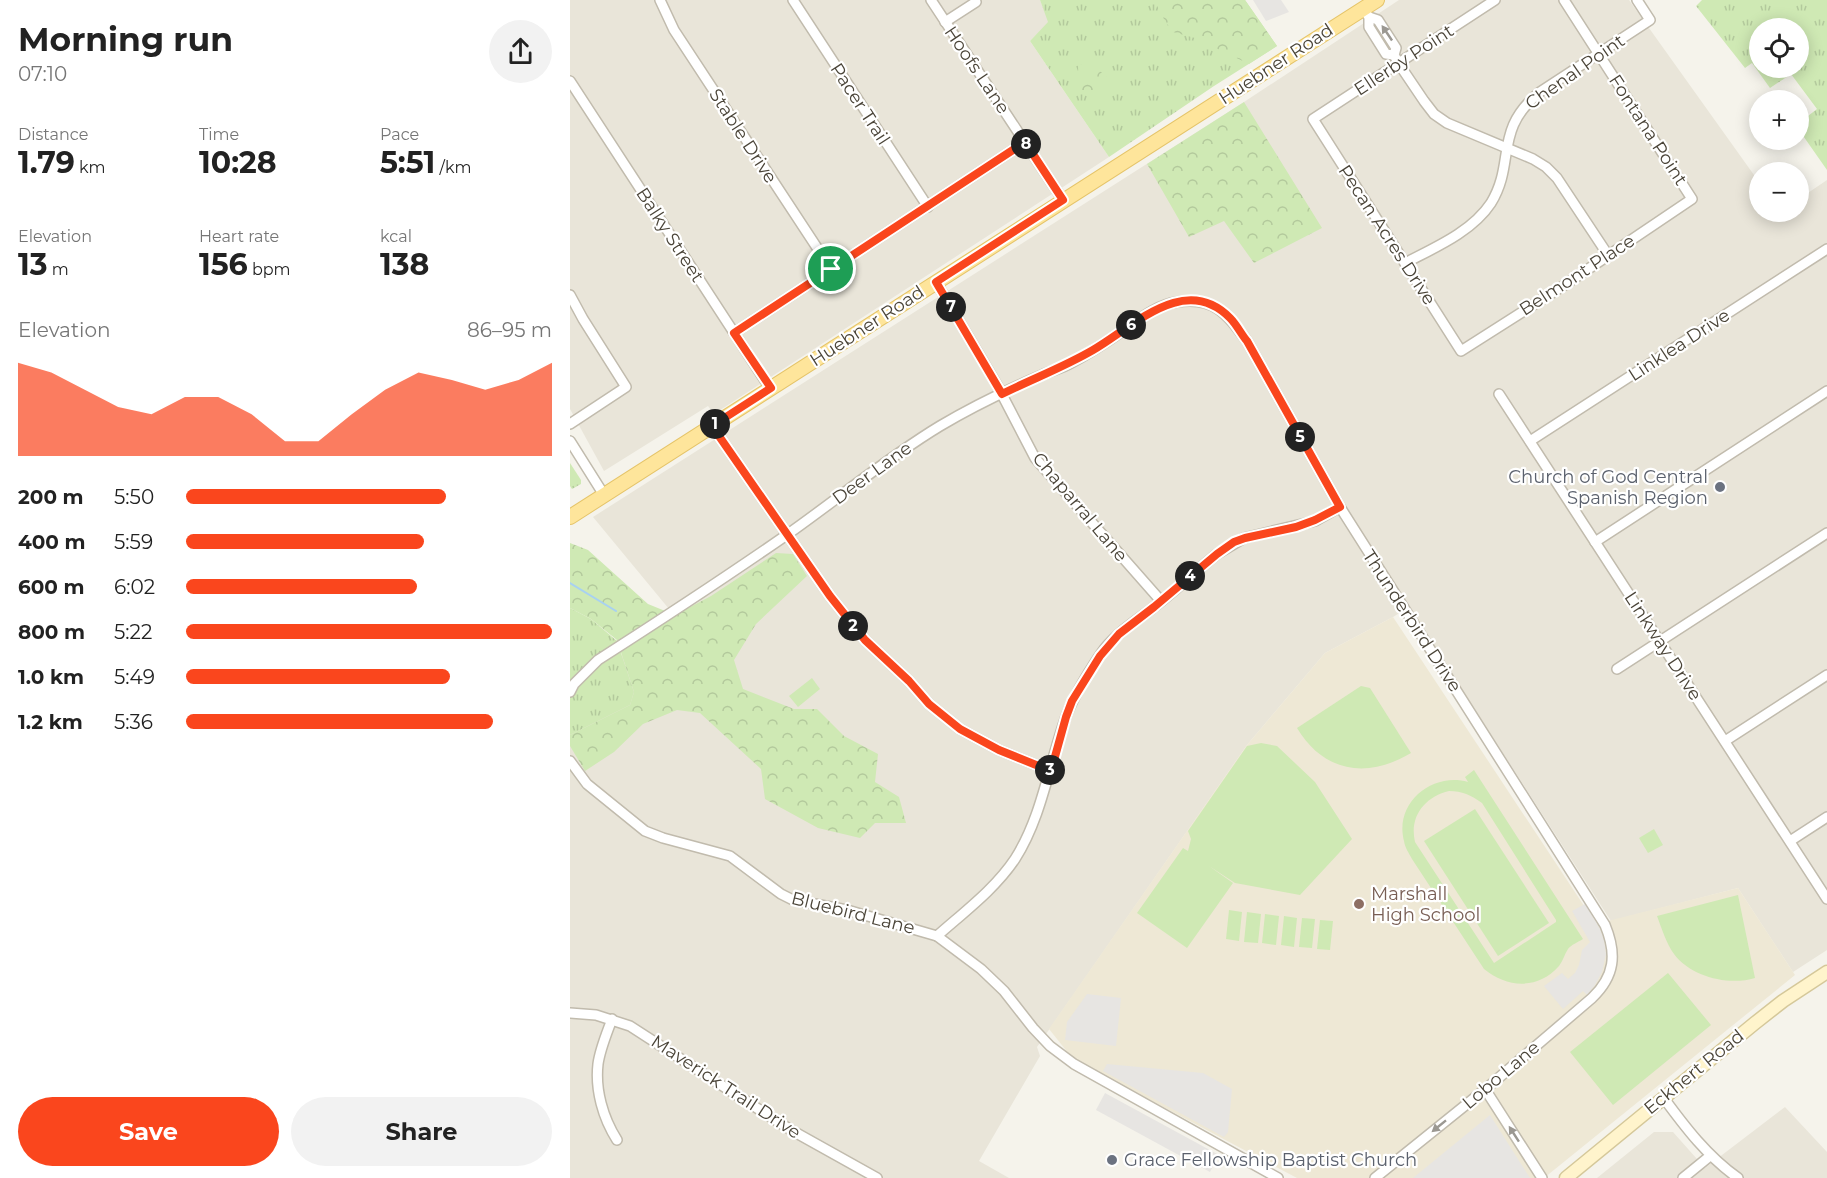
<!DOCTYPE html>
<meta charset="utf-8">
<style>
:root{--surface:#fff;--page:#f2f2f2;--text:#222;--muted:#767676;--accent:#fa461d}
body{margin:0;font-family:Montserrat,sans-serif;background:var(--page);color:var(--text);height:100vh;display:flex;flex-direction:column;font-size:22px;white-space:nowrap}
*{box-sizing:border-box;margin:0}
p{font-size:20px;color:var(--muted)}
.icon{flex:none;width:33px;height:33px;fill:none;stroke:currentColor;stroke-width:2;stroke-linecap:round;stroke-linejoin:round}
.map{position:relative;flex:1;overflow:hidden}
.drawer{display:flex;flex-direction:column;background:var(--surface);width:570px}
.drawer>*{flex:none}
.fabs{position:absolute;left:1179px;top:18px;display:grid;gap:12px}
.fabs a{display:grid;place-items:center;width:60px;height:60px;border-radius:50%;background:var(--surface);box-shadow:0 3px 15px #0003;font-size:30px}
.pin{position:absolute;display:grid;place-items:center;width:51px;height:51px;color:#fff;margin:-26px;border:3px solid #fff;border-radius:50%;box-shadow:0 2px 6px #0007}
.km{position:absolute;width:30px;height:30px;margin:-15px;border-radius:50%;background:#222;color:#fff;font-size:16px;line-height:30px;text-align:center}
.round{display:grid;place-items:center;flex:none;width:63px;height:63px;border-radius:32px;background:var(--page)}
.head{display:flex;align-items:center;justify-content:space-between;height:102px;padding:0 18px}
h1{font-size:33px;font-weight:700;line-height:45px}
.figures{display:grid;grid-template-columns:repeat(3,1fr);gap:9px;height:102px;padding:6px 18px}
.figures div{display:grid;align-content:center}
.figures b{font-size:30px;font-weight:700}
.figures small{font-size:16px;font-weight:400}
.figures p{font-size:16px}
.chart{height:168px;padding:12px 18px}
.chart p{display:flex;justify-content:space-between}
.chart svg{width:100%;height:108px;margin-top:6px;fill:var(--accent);opacity:.7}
.primary-button{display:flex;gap:12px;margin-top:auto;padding:12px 18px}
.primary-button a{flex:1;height:69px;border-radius:36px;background:var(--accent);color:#fff;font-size:24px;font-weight:700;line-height:69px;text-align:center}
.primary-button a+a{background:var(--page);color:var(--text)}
ul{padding:0 18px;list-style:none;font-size:20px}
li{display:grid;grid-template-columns:96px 72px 1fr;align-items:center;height:45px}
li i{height:15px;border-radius:8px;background:var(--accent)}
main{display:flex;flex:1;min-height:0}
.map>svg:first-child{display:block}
.residential{fill:#e9e5d9}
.education{fill:#eee8d5}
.grass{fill:url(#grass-tufts);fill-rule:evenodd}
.forest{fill:url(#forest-crowns)}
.pitch{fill:#cfe9b4;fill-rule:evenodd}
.parking{fill:#e7e5e2}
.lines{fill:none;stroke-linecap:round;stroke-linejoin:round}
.stream{stroke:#a8d1f1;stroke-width:2}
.minor-casing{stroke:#c1bbad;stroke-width:12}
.secondary-casing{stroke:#d5c89a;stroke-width:15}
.primary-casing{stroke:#e5c469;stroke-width:16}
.minor{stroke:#fff;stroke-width:9}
.secondary{stroke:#fff4cc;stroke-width:12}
.primary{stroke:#fee59b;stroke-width:14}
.oneway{fill:#9b9892}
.route-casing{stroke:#fff;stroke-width:12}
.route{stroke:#fa461d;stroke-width:8}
.worship-dot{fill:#6b7280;stroke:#fff;stroke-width:2}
.education-dot{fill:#8d6e63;stroke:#fff;stroke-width:2}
.labels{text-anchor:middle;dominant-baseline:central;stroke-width:4.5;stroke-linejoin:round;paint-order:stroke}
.street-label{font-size:18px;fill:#4a4438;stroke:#fff}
.worship-label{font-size:18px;fill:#5b616d;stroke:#fff;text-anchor:end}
.education-label{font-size:18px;fill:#785e54;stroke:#fff;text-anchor:start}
</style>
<main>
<section class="drawer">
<div class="head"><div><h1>Morning run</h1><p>07:10</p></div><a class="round"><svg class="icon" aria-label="share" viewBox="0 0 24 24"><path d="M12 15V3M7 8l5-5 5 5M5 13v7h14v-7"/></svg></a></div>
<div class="figures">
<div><p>Distance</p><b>1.79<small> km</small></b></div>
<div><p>Time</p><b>10:28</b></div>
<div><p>Pace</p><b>5:51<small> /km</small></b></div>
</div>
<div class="figures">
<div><p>Elevation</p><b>13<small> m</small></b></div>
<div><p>Heart rate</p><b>156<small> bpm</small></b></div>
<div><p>kcal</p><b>138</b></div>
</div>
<div class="chart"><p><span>Elevation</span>86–95 m</p>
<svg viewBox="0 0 160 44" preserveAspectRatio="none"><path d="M0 44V6L10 10L20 17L30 24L40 27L50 20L60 20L70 27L80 38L90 38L100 27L110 17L120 10L130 13L140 17L150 13L160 6V44z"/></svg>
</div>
<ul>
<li><b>200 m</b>5:50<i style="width:71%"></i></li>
<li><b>400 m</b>5:59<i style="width:65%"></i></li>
<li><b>600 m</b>6:02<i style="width:63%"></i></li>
<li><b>800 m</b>5:22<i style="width:100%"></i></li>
<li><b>1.0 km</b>5:49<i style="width:72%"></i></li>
<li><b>1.2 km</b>5:36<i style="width:84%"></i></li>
</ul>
<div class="primary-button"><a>Save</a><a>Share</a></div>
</section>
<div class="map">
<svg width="1257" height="1178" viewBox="0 0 1257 1178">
<defs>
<pattern id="grass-tufts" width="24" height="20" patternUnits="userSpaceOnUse" patternTransform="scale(1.5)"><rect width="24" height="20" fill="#cfe9b4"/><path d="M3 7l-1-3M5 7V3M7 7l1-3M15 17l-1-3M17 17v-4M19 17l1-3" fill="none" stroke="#b3c99c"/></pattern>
<pattern id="forest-crowns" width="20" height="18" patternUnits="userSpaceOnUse" patternTransform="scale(1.5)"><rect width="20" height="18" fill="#cfe9b4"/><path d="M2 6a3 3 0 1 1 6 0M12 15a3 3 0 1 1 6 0" fill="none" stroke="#b3c99c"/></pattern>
</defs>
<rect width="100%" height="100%" fill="#f5f3eb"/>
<g class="residential">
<path d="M 0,0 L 470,0 L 479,22 L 460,41 L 539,157 L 144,414 L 138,406 L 34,471 L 0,409 Z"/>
<path d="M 829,0 L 1059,0 L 1189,182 L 1190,212 L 1228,212 L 1229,199 L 1257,180 L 1257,950 L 1223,972 L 1168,888 L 1041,921 L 839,607 L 823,617 L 755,653 L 677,745 L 467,1047 L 470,1056 L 409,1161 L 439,1178 L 0,1178 L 0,709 L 11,689 L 104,615 L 23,517 L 674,102 Z"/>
<path d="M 1215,1107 L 1257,1152 L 1257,1178 L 1027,1178 L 1084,1132 L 1103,1132 L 1135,1168 Z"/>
</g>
<path class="education" d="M 823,617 L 1026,924 L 1168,888 L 1225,975 L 974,1178 L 727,1178 L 503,1059 L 479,1029 L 677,745 L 755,653 Z"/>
<g class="grass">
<path d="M 470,0 L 675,0 L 707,46 L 644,86 L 539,157 L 460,41 L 478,22 Z"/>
<path d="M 1132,0 L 1257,0 L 1257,170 L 1229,130 L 1229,123 L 1247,109 L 1221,74 L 1200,88 L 1182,63 L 1175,68 L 1126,6 ZM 1190,28 L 1228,28 L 1228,68 L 1190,68 Z"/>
<path d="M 0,463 L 11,480 L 11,484 L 2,489 L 0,486 Z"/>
<path d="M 0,608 L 21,619 L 47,641 L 64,692 L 60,705 L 0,735 Z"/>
</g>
<g class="forest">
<path d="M 584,0 L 675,0 L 707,46 L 679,64 L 625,38 L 603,32 L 595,21 Z"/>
<path d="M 520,62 L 542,82 L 533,94 L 509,91 L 508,65 Z"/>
<path d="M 674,102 L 752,228 L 684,263 L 654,221 L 619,237 L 577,164 Z"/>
<path d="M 0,543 L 18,550 L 78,604 L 105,615 L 141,596 L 206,553 L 223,554 L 237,576 L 186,624 L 164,660 L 173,689 L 224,709 L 247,709 L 274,736 L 308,754 L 305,782 L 329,797 L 336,823 L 305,823 L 290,838 L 248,828 L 195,799 L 191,769 L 130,713 L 107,710 L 73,724 L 44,752 L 15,771 L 0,746 L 0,735 L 60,705 L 64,692 L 47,640 L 21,619 L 0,608 Z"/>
</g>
<g class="pitch">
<path d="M 242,678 L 250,689 L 228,707 L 219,696 Z"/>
<path d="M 791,686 L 800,688 L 841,753 C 798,779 754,773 727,728 Z"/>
<path d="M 691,743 L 707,746 L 745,782 L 782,839 L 730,895 L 665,883 L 639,866 L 663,883 L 617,948 L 567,913 L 613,848 L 618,851 L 621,839 L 618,831 L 677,746 Z"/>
<path d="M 904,770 L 1013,939 C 1008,942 1001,945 998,949 C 994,955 993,961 989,966 C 968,990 937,988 914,969 L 842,859 C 839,853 835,848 834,841 C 824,803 862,772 898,782 L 895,777 ZM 879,791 C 892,791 901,795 912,803 L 986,920 L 986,922 L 924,963 L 845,842 C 839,816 855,797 879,791 Z"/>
<path d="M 905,809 L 979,923 L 928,956 L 854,841 Z"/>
<path d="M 1084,829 L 1093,845 L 1078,853 L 1069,838 Z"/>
<path d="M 1168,895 L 1185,978 C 1159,986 1121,977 1104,954 C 1096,943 1092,929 1087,916 Z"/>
<path d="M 659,910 L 672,912 L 669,941 L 656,939 Z"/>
<path d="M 677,912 L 691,914 L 688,943 L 674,942 Z"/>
<path d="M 695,914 L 709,916 L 706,945 L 692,943 Z"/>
<path d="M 714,916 L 727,918 L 724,947 L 711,945 Z"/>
<path d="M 732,918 L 745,919 L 742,948 L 729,947 Z"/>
<path d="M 750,920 L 763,921 L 760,950 L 747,949 Z"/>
<path d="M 1098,973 L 1141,1025 L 1043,1105 L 1000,1052 Z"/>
</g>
<g class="parking">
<path d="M 683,0 L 711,0 L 719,12 L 696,21 Z"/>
<path d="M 1015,904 L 1030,929 L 1034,940 L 1036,954 L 1032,972 L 1025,985 L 1017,995 L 1013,991 L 993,1009 L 974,986 L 992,973 L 998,979 L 1005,973 L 1009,965 L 1012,950 L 1020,942 L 1002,911 Z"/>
<path d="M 517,994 L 551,998 L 546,1046 L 495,1040 L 497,1022 Z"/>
<path d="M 537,1064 L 633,1073 L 662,1089 L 658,1132 L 654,1137 L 533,1071 Z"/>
<path d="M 535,1093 L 649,1155 L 640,1172 L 526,1110 Z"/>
<path d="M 920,1115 L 960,1178 L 843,1178 Z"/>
</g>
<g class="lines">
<path class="stream" d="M 0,583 L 46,611"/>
<defs>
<g id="minor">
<path d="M 90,0 L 104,30 L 261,269"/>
<path d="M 223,0 L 358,207"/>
<path d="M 361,0 L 493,200"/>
<path d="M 925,0 L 743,119 L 891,351 L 993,286 L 1122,199 L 994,0"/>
<path d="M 796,13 L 799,17 L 799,27 L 816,54 L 824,55"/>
<path d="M 799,17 L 808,20 L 826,48 L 824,55 L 829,64 L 854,101 L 864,114 L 877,123 L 963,159 L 976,167 L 987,178 L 1038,255"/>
<path d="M 375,22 L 406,2"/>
<path d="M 0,81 L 200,388"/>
<path d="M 835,263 C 864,248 902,232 921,203 C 946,162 923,130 970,92 L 1080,20 L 1067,0"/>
<path d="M 366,282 L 427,385 L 465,458 L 591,601"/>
<path d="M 0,295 L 13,319 L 56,387 L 0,424"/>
<path d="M 164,333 L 455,142"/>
<path d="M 929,394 L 1257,899"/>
<path d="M 142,426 L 260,596 L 295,640 L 339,681 L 359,704 L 390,729 L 429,750 L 481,771"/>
<path d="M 0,441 L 34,495"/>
<path d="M 960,441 L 1257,249"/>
<path d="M 1025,542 L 1257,391"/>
<path d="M 1047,669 L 1257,533"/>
<path d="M 0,692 L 4,684 L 28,660 C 92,619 156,577 218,534 C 269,498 317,458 370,426 C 402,407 437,390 472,375 C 481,371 492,368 501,363 C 518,354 535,343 551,332 C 568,320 586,305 607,302 C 644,296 657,314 677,341 L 770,507 L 1035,925 C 1047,954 1045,976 1022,998 L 918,1087 L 805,1178"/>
<path d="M 1155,741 L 1257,675"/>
<path d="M 0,761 L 17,784 L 75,831 L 93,838 L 160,856 L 211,894 L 223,900 L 277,910 L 367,936 L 411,969 L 434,991 L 463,1028 L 480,1046 L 504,1064 L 708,1178"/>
<path d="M 1220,841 L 1257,817"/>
<path d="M 367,936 C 394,912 425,889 445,859 C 473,815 479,762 497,714 C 505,694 518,673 530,655 C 544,634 565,622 584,607 C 606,590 626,571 647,554 L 674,538 L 745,521 L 770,507"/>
<path d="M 0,1013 L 26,1015 L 60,1026 L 221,1130 L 307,1178"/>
<path d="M 42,1019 C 37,1033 30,1049 28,1064 C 25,1090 33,1118 47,1140"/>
<path d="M 915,1089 L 972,1178"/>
<path d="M 1093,1097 C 1115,1127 1137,1156 1168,1178"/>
<path d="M 1113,1178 L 1140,1156"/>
</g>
<path id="secondary" d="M 996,1178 L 1185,1023 L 1213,1001 L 1257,972"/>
<path id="primary" d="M 0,517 L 807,0"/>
</defs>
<use href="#minor" class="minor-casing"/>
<use href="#secondary" class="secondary-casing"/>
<use href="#primary" class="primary-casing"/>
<use href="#minor" class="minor"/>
<use href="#secondary" class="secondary"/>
<use href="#primary" class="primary"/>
</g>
<defs><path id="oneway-solid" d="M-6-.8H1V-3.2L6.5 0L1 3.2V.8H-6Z" transform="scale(1.5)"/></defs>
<g class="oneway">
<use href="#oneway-solid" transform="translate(817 33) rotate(-124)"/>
<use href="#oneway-solid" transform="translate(869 1126) rotate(141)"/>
<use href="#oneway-solid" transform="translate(944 1134) rotate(-123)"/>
</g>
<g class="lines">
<defs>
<path id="route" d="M 455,142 L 493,200 L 366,282 L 432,394 C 462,379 494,367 523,350 C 563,327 615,272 660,318 C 667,325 671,334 677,341 L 770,507 L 745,520 L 726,527 L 675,538 L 664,542 L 647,554 L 584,607 L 549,634 L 530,656 L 502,701 L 496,717 L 481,771 L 429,750 L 390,729 L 359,704 L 339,681 L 295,640 L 260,596 L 142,426 L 201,388 L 164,333 Z"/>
</defs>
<use href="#route" class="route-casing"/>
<use href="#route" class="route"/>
</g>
<g class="worship-dot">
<circle cx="1150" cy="487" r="6"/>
<circle cx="542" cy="1160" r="6"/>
</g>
<circle class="education-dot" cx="789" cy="904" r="6"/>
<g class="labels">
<g class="street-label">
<text transform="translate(834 60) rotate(-33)">Ellerby Point</text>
<text transform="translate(706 64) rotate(-33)">Huebner Road</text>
<text transform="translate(407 70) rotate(56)">Hoofs Lane</text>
<text transform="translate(1005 72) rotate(-35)">Chenal Point</text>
<text transform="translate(290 104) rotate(57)">Pacer Trail</text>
<text transform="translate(1078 130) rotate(57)">Fontana Point</text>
<text transform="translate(173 136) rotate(57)">Stable Drive</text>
<text transform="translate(100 235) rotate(57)">Balky Street</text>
<text transform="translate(817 235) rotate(57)">Pecan Acres Drive</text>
<text transform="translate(1007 275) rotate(-33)">Belmont Place</text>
<text transform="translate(297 326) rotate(-33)">Huebner Road</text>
<text transform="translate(1109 345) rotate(-33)">Linklea Drive</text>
<text transform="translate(302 473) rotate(-36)">Deer Lane</text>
<text transform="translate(510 507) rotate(50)">Chaparral Lane</text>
<text transform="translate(842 621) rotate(57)">Thunderbird Drive</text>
<text transform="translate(1093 646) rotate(57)">Linkway Drive</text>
<text transform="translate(283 913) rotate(14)">Bluebird Lane</text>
<text transform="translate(1124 1072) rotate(-39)">Eckhert Road</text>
<text transform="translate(931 1075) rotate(-40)">Lobo Lane</text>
<text transform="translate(156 1087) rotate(33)">Maverick Trail Drive</text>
</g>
<g class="worship-label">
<text x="1138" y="477">Church of God Central<tspan x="1138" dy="21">Spanish Region</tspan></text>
<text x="554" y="1160" text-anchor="start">Grace Fellowship Baptist Church</text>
</g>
<g class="education-label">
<text x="801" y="894">Marshall<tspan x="801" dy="21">High School</tspan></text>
</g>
</g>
</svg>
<div class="fabs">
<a><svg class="icon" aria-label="locate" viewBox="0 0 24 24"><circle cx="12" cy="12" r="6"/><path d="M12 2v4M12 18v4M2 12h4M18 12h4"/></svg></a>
<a>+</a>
<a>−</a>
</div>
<div class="pin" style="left:261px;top:269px;background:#1e9e55"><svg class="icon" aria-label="arrive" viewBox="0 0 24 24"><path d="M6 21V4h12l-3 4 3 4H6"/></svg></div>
<b class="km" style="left:145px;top:424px">1</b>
<b class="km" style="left:283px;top:626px">2</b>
<b class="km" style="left:480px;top:770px">3</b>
<b class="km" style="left:620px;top:576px">4</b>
<b class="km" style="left:730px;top:437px">5</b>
<b class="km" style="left:561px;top:325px">6</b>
<b class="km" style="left:381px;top:307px">7</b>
<b class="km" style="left:456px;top:144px">8</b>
</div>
</main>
